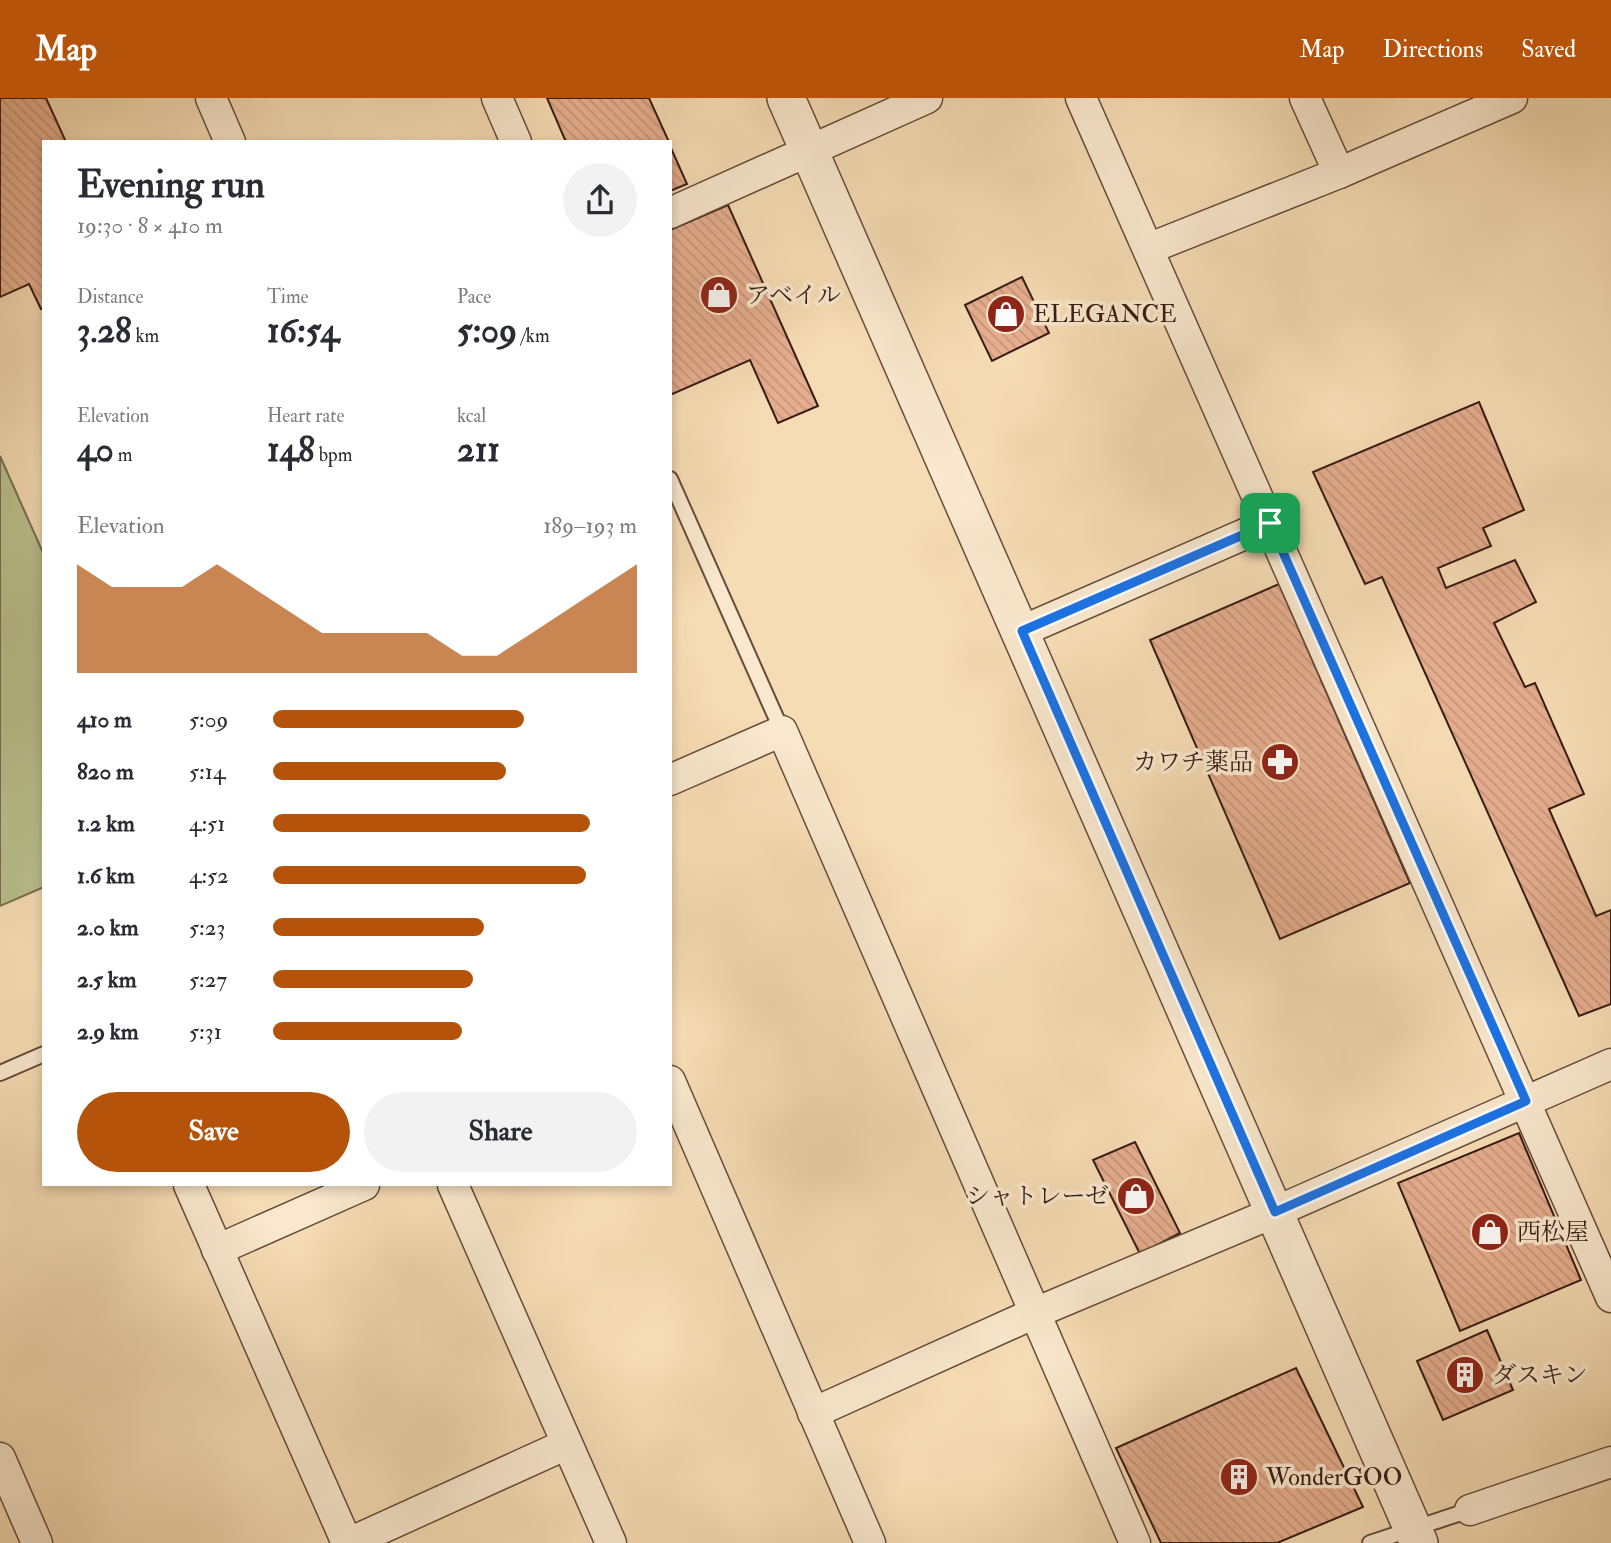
<!DOCTYPE html>
<meta charset="utf-8">
<style>
:root{--surface:#fff;--page:#f2f2f3;--text:#2b2b33;--muted:#7c7c81;--accent:#b45309}
body{margin:0;font-family:"IM FELL Double Pica","Noto Serif JP",serif;background:var(--page);color:var(--text);height:100vh;display:flex;flex-direction:column;font-size:26px;white-space:nowrap}
*{box-sizing:border-box;margin:0}
p{font-size:23px;color:var(--muted)}
.icon{flex:none;width:38px;height:38px;fill:none;stroke:currentColor;stroke-width:2;stroke-linecap:round;stroke-linejoin:round}
.map{position:relative;flex:1;overflow:hidden}
.panel{position:absolute;left:42px;top:42px;width:630px;height:1046px;display:flex;flex-direction:column;background:var(--surface);border-radius:0px;box-shadow:0 4px 10px #0003}
.panel>*{flex:none}
.pin{position:absolute;display:grid;place-items:center;width:60px;height:60px;color:#fff;margin:-30px;border-radius:14px;box-shadow:0 4px 10px #0006}
.round{display:grid;place-items:center;flex:none;width:74px;height:74px;border-radius:37px;background:var(--page)}
.overview{display:flex;align-items:center;justify-content:space-between;height:119px;padding:0 35px}
h1{font-size:38px;font-weight:700;line-height:52px}
.stats{display:grid;grid-template-columns:repeat(3,1fr);gap:10px;height:119px;padding:7px 35px}
.stats div{display:grid;align-content:center}
.stats b{font-size:35px;font-weight:700}
.stats small{font-size:19px;font-weight:400}
.stats p{font-size:19px}
.chart{height:196px;padding:14px 35px}
.chart p{display:flex;justify-content:space-between}
.chart svg{width:100%;height:126px;margin-top:7px;fill:var(--accent);opacity:.7}
.cta{display:flex;gap:14px;margin-top:auto;padding:14px 35px}
.cta a{flex:1;height:80px;border-radius:42px;background:var(--accent);color:#fff;font-size:28px;font-weight:700;line-height:80px;text-align:center}
.cta a+a{background:var(--page);color:var(--text)}
ul{padding:0 35px;list-style:none;font-size:23px}
li{display:grid;grid-template-columns:112px 84px 1fr;align-items:center;height:52px}
li i{height:18px;border-radius:9px;background:var(--accent)}
header{display:flex;align-items:center;gap:42px;box-sizing:border-box;height:98px;padding:0 35px;background:var(--accent);color:#fff}
header strong{font-size:33px}
nav{display:flex;gap:38px;margin-inline-start:auto;font-size:24px}
.map>svg:first-child{display:block}
.park{fill:#bac18f;stroke:#786e51;stroke-width:2}
.building{fill:url(#building-back-hatch);stroke:#371c13;stroke-width:2}
.lines{fill:none;stroke-linecap:round;stroke-linejoin:round}
.service-casing{stroke:#674c3b;stroke-width:18}
.minor-casing{stroke:#674c3b;stroke-width:33}
.tertiary-casing{stroke:#674c3b;stroke-width:40}
.service{stroke:#f9e8ce;stroke-width:14}
.minor{stroke:#f9e8ce;stroke-width:30}
.tertiary{stroke:#f9e8ce;stroke-width:37}
.route-casing{stroke:#fff;stroke-width:14}
.route{stroke:#1a73e8;stroke-width:9}
.labels{text-anchor:middle;dominant-baseline:central;stroke-width:7;stroke-linejoin:round;paint-order:stroke}
.poi-label{font-size:24px;fill:#371c13;stroke:#f9e8ce;text-anchor:start}
</style>
<header>
<strong>Map</strong>
<nav><a>Map</a><a>Directions</a><a>Saved</a></nav>
</header>
<div class="map">
<svg width="1611" height="1445" viewBox="0 0 1611 1445">
<defs>
<pattern id="building-back-hatch" width="6" height="6" patternUnits="userSpaceOnUse" patternTransform="scale(1.75)"><rect width="6" height="6" fill="#e6ae8f"/><path d="M-1 5l2 2M0 0l6 6M5-1l2 2" fill="none" stroke="#c6957a"/></pattern>
</defs>
<rect width="100%" height="100%" fill="#f6dcb4"/>
<filter id="stains"><feTurbulence type="fractalNoise" baseFrequency=".00286" numOctaves="4"/><feColorMatrix values="0 0 0 0 .2 0 0 0 0 .09 0 0 0 0 .02 0 0 0 .5 -.17"/></filter>
<radialGradient id="worn" r=".72"><stop offset=".6" stop-color="#630" stop-opacity="0"/><stop offset="1" stop-color="#630" stop-opacity=".3"/></radialGradient>
<path class="park" d="M 0,358 L 44,457 L 44,789 L 0,808 Z"/>
<g class="building">
<path d="M 0,0 L 46,0 L 66,44 L 44,44 L 44,210 L 41,211 L 29,186 L 0,199 Z"/>
<path d="M 547,0 L 649,0 L 669,44 L 566,44 Z"/>
<path d="M 670,48 L 687,86 L 670,93 Z"/>
<path d="M 728,107 L 818,308 L 778,325 L 750,262 L 670,297 L 670,132 Z"/>
<path d="M 1022,179 L 1049,235 L 992,263 L 965,207 Z"/>
<path d="M 1479,304 L 1524,412 L 1483,430 L 1491,448 L 1438,470 L 1446,490 L 1515,462 L 1536,504 L 1494,525 L 1525,589 L 1535,585 L 1584,696 L 1549,711 L 1596,818 L 1611,812 L 1611,906 L 1579,918 L 1382,479 L 1365,486 L 1313,374 Z"/>
<path d="M 1279,486 L 1410,785 L 1280,841 L 1150,542 Z"/>
<path d="M 1519,1035 L 1581,1182 L 1460,1233 L 1398,1085 Z"/>
<path d="M 1135,1044 L 1180,1135 L 1140,1156 L 1093,1062 Z"/>
<path d="M 1487,1232 L 1513,1292 L 1443,1322 L 1417,1263 Z"/>
<path d="M 1296,1270 L 1363,1409 L 1277,1445 L 1161,1445 L 1116,1350 Z"/>
</g>
<g class="lines">
<defs>
<g id="service">
<path d="M 670,381 L 782,633"/>
<path d="M 0,975 L 44,956"/>
<path d="M 1370,1445 L 1470,1412"/>
</g>
<g id="minor">
<path d="M 211,0 L 230,44"/>
<path d="M 497,0 L 516,44"/>
<path d="M 1081,0 L 1611,1199"/>
<path d="M 1305,0 L 1339,75"/>
<path d="M 670,115 L 927,0"/>
<path d="M 1150,150 L 1339,75 L 1512,0"/>
<path d="M 1022,533 L 1270,425"/>
<path d="M 670,682 L 782,633 L 1135,1445"/>
<path d="M 670,983 L 870,1445"/>
<path d="M 189,1087 L 347,1445"/>
<path d="M 453,1087 L 611,1445"/>
<path d="M 217,1152 L 364,1087"/>
<path d="M 813,1315 L 1035,1215 L 1275,1114 L 1611,966"/>
<path d="M 0,1360 L 37,1445"/>
<path d="M 1470,1412 L 1611,1364"/>
<path d="M 349,1445 L 567,1346"/>
</g>
<path id="tertiary" d="M 786,0 L 1419,1445"/>
</defs>
<use href="#service" class="service-casing"/>
<use href="#minor" class="minor-casing"/>
<use href="#tertiary" class="tertiary-casing"/>
<use href="#service" class="service"/>
<use href="#minor" class="minor"/>
<use href="#tertiary" class="tertiary"/>
</g>
<g class="lines">
<defs>
<path id="route" d="M 1270,425 L 1526,1003 L 1275,1114 L 1022,533 Z"/>
</defs>
<use href="#route" class="route-casing"/>
<use href="#route" class="route"/>
</g>
<defs>
<symbol id="shop-disc" viewBox="-11 -11 22 22"><circle r="9.5" fill="#8f2418" stroke="#f9e8ce"/><path d="M-5-2.5h2.3a2.7 3.5 0 0 1 5.4 0H5L5.5 6h-11ZM-1.5-2.5h3a1.5 2.3 0 0 0-3 0Z" fill="#fff"/></symbol>
<symbol id="pharmacy-disc" viewBox="-11 -11 22 22"><circle r="9.5" fill="#8f2418" stroke="#f9e8ce"/><path d="M-2-6h4v4h4v4h-4v4h-4v-4h-4v-4h4Z" fill="#fff"/></symbol>
<symbol id="building-disc" viewBox="-11 -11 22 22"><circle r="9.5" fill="#8f2418" stroke="#f9e8ce"/><path d="M-4-6H4V6H1V3H-1V6H-4ZM-2.5-4.3h1.7v1.8h-1.7ZM.8-4.3h1.7v1.8H.8ZM-2.5-1h1.7V.8h-1.7ZM.8-1h1.7V.8H.8Z" fill="#fff"/></symbol>
</defs>
<g fill-rule="evenodd">
<use href="#shop-disc" x="697" y="175" width="44" height="44"/>
<use href="#shop-disc" x="984" y="194" width="44" height="44"/>
<use href="#pharmacy-disc" x="1258" y="642" width="44" height="44"/>
<use href="#shop-disc" x="1114" y="1076" width="44" height="44"/>
<use href="#shop-disc" x="1468" y="1112" width="44" height="44"/>
<use href="#building-disc" x="1443" y="1255" width="44" height="44"/>
<use href="#building-disc" x="1217" y="1357" width="44" height="44"/>
</g>
<g class="labels">
<g class="poi-label">
<text x="746" y="197">アベイル</text>
<text x="1033" y="216">ELEGANCE</text>
<text x="1253" y="664" text-anchor="end">カワチ薬品</text>
<text x="1109" y="1098" text-anchor="end">シャトレーゼ</text>
<text x="1517" y="1134">西松屋</text>
<text x="1492" y="1277">ダスキン</text>
<text x="1266" y="1379">WonderGOO</text>
</g>
</g>
<rect width="100%" height="100%" filter="url(#stains)"/>
<rect width="100%" height="100%" fill="url(#worn)"/>
</svg>
<div class="pin" style="left:1270px;top:425px;background:#1e9e55"><svg class="icon" aria-label="arrive" viewBox="0 0 24 24"><path d="M6 21V4h12l-3 4 3 4H6"/></svg></div>
<section class="panel">
<div class="overview"><div><h1>Evening run</h1><p>19:30 · 8 × 410 m</p></div><a class="round"><svg class="icon" aria-label="share" viewBox="0 0 24 24"><path d="M12 15V3M7 8l5-5 5 5M5 13v7h14v-7"/></svg></a></div>
<div class="stats">
<div><p>Distance</p><b>3.28<small> km</small></b></div>
<div><p>Time</p><b>16:54</b></div>
<div><p>Pace</p><b>5:09<small> /km</small></b></div>
</div>
<div class="stats">
<div><p>Elevation</p><b>40<small> m</small></b></div>
<div><p>Heart rate</p><b>148<small> bpm</small></b></div>
<div><p>kcal</p><b>211</b></div>
</div>
<div class="chart"><p><span>Elevation</span>189–193 m</p>
<svg viewBox="0 0 160 44" preserveAspectRatio="none"><path d="M0 44V6L10 14L20 14L30 14L40 6L50 14L60 22L70 30L80 30L90 30L100 30L110 38L120 38L130 30L140 22L150 14L160 6V44z"/></svg>
</div>
<ul>
<li><b>410 m</b>5:09<i style="width:69%"></i></li>
<li><b>820 m</b>5:14<i style="width:64%"></i></li>
<li><b>1.2 km</b>4:51<i style="width:87%"></i></li>
<li><b>1.6 km</b>4:52<i style="width:86%"></i></li>
<li><b>2.0 km</b>5:23<i style="width:58%"></i></li>
<li><b>2.5 km</b>5:27<i style="width:55%"></i></li>
<li><b>2.9 km</b>5:31<i style="width:52%"></i></li>
</ul>
<div class="cta"><a>Save</a><a>Share</a></div>
</section>
</div>
